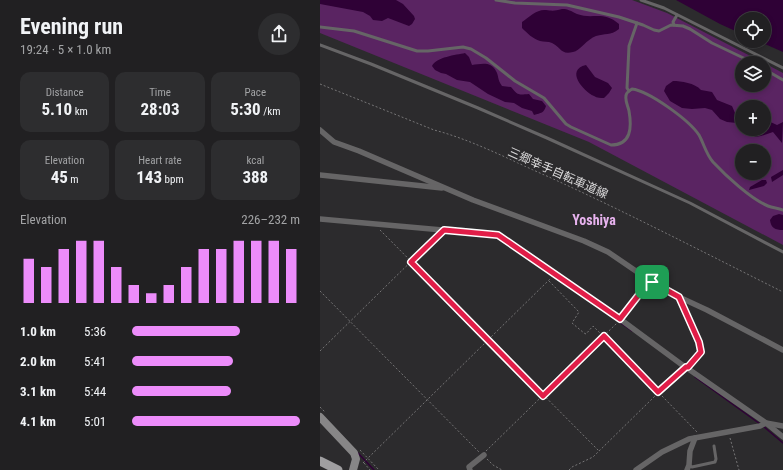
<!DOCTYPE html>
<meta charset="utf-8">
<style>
:root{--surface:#212022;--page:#2d2d2f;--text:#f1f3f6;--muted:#a2a3a5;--line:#3e3e40;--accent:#ec8cfa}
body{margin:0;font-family:"Roboto Condensed","Noto Sans JP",sans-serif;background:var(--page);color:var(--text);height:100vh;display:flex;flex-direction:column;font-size:15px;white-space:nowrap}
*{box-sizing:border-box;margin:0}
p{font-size:13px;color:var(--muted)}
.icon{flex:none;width:22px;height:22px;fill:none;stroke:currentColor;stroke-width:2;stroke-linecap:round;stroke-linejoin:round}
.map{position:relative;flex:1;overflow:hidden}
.drawer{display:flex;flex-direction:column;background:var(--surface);width:320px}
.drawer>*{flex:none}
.fabs{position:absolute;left:415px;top:12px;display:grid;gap:8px}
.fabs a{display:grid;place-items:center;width:36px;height:36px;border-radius:50%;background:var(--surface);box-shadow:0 2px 6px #0003,0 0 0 1px var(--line);font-size:20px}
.pin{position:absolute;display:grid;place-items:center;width:34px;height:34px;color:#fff;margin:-17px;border-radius:8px;box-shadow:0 2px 6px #0006}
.round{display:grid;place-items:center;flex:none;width:42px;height:42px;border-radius:21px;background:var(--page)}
.summary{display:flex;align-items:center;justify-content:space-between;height:68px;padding:0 20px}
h1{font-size:22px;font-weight:700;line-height:30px}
.metrics{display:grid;grid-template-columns:repeat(3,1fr);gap:6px;height:68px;padding:4px 20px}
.metrics div{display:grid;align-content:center;border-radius:10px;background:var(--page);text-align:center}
.metrics b{font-size:17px;font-weight:700}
.metrics small{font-size:11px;font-weight:400}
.metrics p{font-size:11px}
.chart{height:112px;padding:8px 20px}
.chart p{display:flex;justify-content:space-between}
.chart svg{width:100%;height:72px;margin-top:4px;stroke:var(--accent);stroke-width:6}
ul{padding:0 20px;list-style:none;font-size:13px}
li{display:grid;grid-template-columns:64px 48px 1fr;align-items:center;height:30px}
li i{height:10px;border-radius:5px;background:var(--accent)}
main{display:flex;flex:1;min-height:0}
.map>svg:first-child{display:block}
.green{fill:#5a2462;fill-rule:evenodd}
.water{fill:#2f0136}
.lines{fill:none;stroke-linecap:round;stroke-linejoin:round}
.stream{stroke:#2f0136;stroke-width:1.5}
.path{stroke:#767576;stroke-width:1;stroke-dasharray:2 2;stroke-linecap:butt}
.lane{stroke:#666566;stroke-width:3}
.street{stroke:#666566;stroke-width:5.5}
.secondary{stroke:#878687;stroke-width:8}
.primary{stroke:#a09fa1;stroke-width:9}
.route-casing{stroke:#fff;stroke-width:8}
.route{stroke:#e11d48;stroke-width:5}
.labels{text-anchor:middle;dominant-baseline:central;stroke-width:4;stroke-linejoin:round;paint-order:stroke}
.street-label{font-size:12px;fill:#d8d7d8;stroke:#2c2b2d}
.quarter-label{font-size:14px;font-weight:bold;fill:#e8b3ef;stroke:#2c2b2d}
</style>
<main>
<section class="drawer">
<div class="summary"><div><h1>Evening run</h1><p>19:24 · 5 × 1.0 km</p></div><a class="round"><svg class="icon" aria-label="share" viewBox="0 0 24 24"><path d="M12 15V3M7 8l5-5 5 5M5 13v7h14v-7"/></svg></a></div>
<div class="metrics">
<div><p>Distance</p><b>5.10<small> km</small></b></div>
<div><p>Time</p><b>28:03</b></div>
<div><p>Pace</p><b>5:30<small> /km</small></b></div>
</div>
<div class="metrics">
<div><p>Elevation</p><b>45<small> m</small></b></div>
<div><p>Heart rate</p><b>143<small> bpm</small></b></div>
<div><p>kcal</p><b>388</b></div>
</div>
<div class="chart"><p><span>Elevation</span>226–232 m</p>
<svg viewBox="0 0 160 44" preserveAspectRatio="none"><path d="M5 44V17M15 44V22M25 44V11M35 44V6M45 44V6M55 44V22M65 44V33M75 44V38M85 44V33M95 44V22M105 44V11M115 44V11M125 44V6M135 44V6M145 44V6M155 44V11"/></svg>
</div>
<ul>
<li><b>1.0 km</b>5:36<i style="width:64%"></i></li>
<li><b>2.0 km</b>5:41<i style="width:60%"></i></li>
<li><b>3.1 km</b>5:44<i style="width:59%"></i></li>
<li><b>4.1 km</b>5:01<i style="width:100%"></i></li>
</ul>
</section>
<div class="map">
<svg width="463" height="470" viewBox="0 0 463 470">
<rect width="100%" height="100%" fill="#2c2b2d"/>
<path class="green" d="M 0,0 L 312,0 L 347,13 L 444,63 L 422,63 L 422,85 L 444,85 L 444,63 L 463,73 L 463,245 L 269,142 L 0,33 ZM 422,107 L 444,107 L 444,129 L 422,129 ZM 422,151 L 444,151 L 444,173 L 422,173 Z"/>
<g class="water">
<path d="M 0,0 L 76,0 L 83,4 L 94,16 L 95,19 L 92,24 L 89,26 L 68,18 L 62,21 L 53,20 L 50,16 L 43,12 L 0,4 Z"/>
<path d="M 356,0 L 463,0 L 463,52 L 438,41 L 444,41 L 444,19 L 422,19 L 422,34 L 400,24 Z"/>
<path d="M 242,9 C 248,9 251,11 257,14 C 273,20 283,10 299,24 L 299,29 C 290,36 285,33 276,36 C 267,39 260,51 253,52 C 240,55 241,47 232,43 C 228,41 224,42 220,41 C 213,39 207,33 202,28 L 202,22 C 209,17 217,9 226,10 C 232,11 235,11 242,9 Z"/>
<path d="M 145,53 L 149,57 L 152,65 C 161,64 171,61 176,71 C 179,76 177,79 182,86 L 191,87 C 198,95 197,95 209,94 L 213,99 L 222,101 L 226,106 C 224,113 221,113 214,115 L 212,111 L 202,108 L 194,103 L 185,102 L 168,94 L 150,82 L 137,80 L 126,74 L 121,73 L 115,70 L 112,66 C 116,57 136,55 145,53 Z"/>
<path d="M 266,65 L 275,77 L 288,83 L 292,88 L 289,93 L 284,98 C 281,98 277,98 274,96 C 263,91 245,70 266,65 Z"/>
<path d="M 353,81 C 361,81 375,83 381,90 L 392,92 L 397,100 L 412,106 L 415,113 L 417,123 L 407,122 L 400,119 L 392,110 L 385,108 L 372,109 L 362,108 L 350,101 L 344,91 L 346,86 Z"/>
<path d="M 444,119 L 457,125 L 463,122 L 462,143 L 453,132 L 441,136 L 435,137 L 426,129 L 444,129 Z"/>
<path d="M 463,170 L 463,175 L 452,182 L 451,177 Z"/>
<path d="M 442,180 L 446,180 L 447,183 L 444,186 L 429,190 L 430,187 Z"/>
<path d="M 459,214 L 463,215 L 463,230 C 455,230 451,228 450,220 L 453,216 Z"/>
</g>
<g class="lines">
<g class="stream">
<path d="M 145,235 L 177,238 L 204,256"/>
<path d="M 265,298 L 312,331"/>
<path d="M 375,377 L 440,424"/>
<path d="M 443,426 L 463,443"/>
<path d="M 38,453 L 54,470"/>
</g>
<g class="path">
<path d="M 0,84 L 114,130 C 153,140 192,161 229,177 C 308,213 385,253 463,292"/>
<path d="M 60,230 L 279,451"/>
<path d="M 229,281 L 259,312 L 252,323 L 264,333 L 266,334 L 273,326 L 334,388"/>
<path d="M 0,291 L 160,453"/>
<path d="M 0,351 L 118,235"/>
<path d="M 342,396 L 377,432"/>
<path d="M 0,407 L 5,412"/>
<path d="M 410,438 L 419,470"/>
<path d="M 40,450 L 59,470"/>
<path d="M 166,451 L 297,323"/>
<path d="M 167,459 L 173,465 L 182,470"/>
<path d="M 43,463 L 230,279"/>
<path d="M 44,463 L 50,470"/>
<path d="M 249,470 L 252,467 L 273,457 L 335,396"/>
</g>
<g class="lane">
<path d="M 176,0 L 195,3 L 247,5 L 299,17 L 323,25 L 334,30 L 339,31 L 351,25 L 363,26 L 370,29 L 392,43 L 434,63"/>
<path d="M 321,0 L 344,8 L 463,68"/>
<path d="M 354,25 L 353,22 L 357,15"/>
<path d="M 0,27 L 34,31 L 97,51 L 108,51 L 143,47 L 151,49 L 166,58 L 195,81 L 224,98 L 246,124 L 251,127 L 291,145 C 311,145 312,128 309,111 C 308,106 305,101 306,96 C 306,92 309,91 312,89 C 329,91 369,120 379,135 C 384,144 386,154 393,162 C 406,176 431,199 448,206 C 453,208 458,208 463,210"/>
<path d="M 0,45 L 51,64 L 158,108 L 227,138 L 370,203 L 463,252"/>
<path d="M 444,69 L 463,80"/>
<path d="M 309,91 L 307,88 L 309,46 L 317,23"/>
<path d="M 300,319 L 321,292 L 332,282"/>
<path d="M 369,465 L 372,467 L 395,462 L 396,459 L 394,446"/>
</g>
<g class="street">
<path d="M 0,130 L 14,142 L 39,151 L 153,200 L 264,241 L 288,252 L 332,282 L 359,297 L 387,310 L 463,350"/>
<path d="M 0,175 L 122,188"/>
<path d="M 0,219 L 178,235 L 300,319 L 365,367 L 368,367"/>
<path d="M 359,297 L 381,349 C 381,356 372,362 367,368 L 446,423 L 463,437"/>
<path d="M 338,392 L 365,367"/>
<path d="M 150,470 L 149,467 L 164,455"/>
<path d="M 316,470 L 342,452 L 369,439 L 440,426 L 446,423 L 463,426"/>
<path d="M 367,470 L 369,465 L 370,451 L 375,438"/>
</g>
<path class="secondary" d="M 0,417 L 34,453 L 36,459 L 33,470"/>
<path class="primary" d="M 0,461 L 18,470"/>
</g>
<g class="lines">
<defs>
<path id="route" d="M 124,230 L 178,235 L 300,319 L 321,292 L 332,282 L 359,297 L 379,342 L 381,352 L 368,367 L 366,367 L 338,392 L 284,336 L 223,396 L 91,262 Z"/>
</defs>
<use href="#route" class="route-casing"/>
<use href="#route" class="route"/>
</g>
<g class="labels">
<g class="street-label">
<text transform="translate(238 173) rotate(24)">三郷幸手自転車道線</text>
</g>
<g class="quarter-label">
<text x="274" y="220">Yoshiya</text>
</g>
</g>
</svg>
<div class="fabs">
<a><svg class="icon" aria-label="locate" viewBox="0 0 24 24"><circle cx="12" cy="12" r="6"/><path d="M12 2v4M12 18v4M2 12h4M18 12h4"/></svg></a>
<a><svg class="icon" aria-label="layers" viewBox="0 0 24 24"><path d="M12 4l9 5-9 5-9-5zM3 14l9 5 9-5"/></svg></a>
<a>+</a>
<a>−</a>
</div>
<div class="pin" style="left:332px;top:282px;background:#1e9e55"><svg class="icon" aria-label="arrive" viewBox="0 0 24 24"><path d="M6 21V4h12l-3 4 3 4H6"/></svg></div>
</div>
</main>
